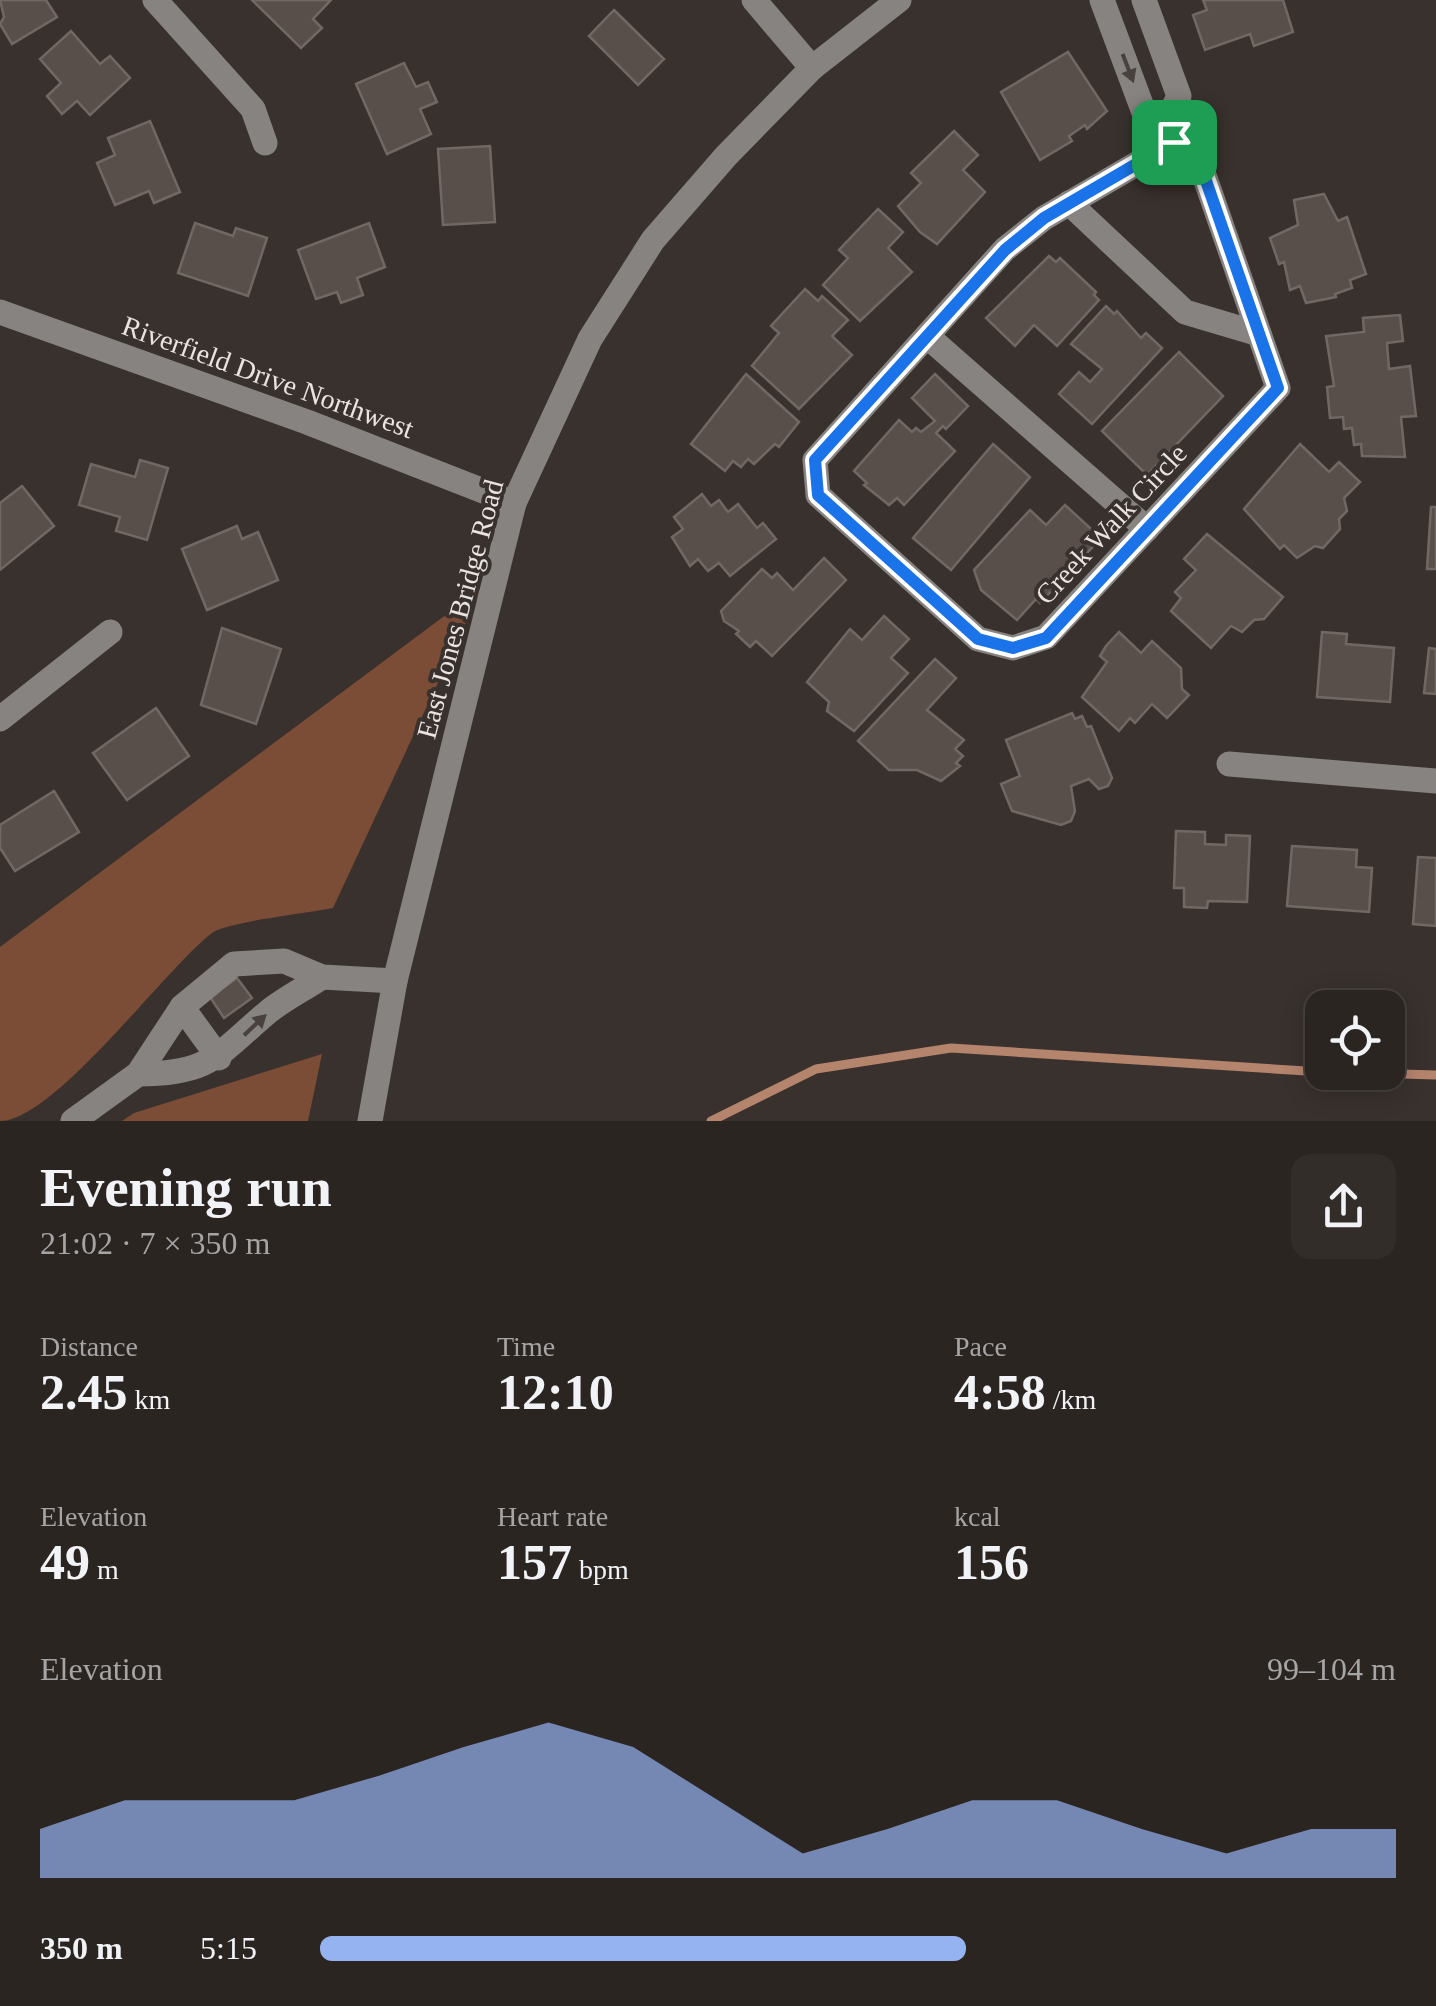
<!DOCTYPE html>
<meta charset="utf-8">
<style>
:root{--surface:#2b2522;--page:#332d2a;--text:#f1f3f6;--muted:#a6a5a5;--line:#474240;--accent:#95b2f1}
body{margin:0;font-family:"Times New Roman",serif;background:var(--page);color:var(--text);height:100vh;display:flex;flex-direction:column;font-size:38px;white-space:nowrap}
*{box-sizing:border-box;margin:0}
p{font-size:32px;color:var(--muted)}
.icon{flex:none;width:55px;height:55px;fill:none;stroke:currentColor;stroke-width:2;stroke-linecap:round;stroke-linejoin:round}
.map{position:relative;height:1121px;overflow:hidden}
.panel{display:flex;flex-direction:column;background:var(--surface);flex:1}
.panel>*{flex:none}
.fabs{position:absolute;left:1305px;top:990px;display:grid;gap:20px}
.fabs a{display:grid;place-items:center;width:100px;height:100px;border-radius:20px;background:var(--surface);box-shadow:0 5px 25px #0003,0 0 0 2px var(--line);font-size:50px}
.pin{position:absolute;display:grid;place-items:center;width:85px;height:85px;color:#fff;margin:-42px;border-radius:20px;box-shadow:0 5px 15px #0006}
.round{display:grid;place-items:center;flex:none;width:105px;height:105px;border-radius:20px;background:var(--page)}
.headline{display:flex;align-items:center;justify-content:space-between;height:170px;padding:0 40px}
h1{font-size:55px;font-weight:600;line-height:75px}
.stats{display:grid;grid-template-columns:repeat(3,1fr);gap:15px;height:170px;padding:10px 40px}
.stats div{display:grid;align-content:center}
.stats b{font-size:50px;font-weight:600}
.stats small{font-size:28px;font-weight:400}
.stats p{font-size:28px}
.chart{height:280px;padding:20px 40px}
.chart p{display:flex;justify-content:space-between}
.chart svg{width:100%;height:180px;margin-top:10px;fill:var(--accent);opacity:.7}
ul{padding:0 40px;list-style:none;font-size:32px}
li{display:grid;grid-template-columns:160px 120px 1fr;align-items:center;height:75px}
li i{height:25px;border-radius:12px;background:var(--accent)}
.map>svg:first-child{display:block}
.green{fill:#7b4c36}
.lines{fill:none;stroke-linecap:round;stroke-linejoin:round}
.stream{stroke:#b5846d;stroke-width:9}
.building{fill:#584f4b;stroke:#716864;stroke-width:2.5}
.minor{stroke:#878381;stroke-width:25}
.oneway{fill:#49413e}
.route-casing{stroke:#fff;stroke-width:20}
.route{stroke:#1a73e8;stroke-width:12}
.labels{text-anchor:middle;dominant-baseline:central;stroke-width:8;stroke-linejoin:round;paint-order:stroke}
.street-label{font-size:28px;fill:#e9e4e2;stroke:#39312d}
</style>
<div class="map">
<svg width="1436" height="1121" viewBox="0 0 1436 1121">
<rect width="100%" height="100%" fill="#39312d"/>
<g class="green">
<path d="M 482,588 L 333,908 C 309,913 226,922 212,933 C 164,970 54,1121 0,1121 L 0,947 Z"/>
<path d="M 322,1054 L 308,1121 L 122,1121 L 134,1113 Z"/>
</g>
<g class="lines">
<g class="stream">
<path d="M 1331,1072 L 1436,1075"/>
<path d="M 711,1121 L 816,1069 L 951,1048 L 1322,1072"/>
</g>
</g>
<g class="building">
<path d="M 0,0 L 46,0 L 57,17 L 12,44 L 0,24 L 4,17 Z"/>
<path d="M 252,0 L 331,0 L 313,19 L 322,28 L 301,48 Z"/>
<path d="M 1203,0 L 1283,0 L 1293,32 L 1254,46 L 1250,34 L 1205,50 L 1193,15 L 1207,10 Z"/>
<path d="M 614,10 L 664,59 L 638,85 L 589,36 Z"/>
<path d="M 71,31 L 100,64 L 110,56 L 130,78 L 90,115 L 77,101 L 62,114 L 47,96 L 61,83 L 40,59 Z"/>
<path d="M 1068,52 L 1107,111 L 1087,129 L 1085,125 L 1069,136 L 1072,141 L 1040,160 L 1001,92 Z"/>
<path d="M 404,63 L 416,87 L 428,82 L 437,102 L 420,109 L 431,134 L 387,154 L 356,84 Z"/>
<path d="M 150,121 L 180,192 L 154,203 L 149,191 L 115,205 L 97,163 L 115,155 L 108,138 Z"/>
<path d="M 954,131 L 978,155 L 963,170 L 985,192 L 937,244 L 920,232 L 898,206 L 921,183 L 911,173 Z"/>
<path d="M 490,146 L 495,222 L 443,225 L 438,149 Z"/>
<path d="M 1324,194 L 1338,221 L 1347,217 L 1366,274 L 1350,280 L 1352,288 L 1335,294 L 1336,297 L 1306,303 L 1300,286 L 1290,290 L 1284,262 L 1279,264 L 1270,238 L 1298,225 L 1294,200 Z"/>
<path d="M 878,209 L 903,232 L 888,248 L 912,272 L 860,321 L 823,285 L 848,258 L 839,250 Z"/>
<path d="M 195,223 L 233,236 L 236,228 L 267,238 L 248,296 L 178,273 Z"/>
<path d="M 369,223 L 385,267 L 357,278 L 363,295 L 341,303 L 337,292 L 316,299 L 298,250 Z"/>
<path d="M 1049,256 L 1056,262 L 1060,258 L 1096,292 L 1094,295 L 1099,300 L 1057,346 L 1034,325 L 1015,346 L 986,318 Z"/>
<path d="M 805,289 L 818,301 L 822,296 L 848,320 L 832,336 L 852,355 L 799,409 L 752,366 L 779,333 L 771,326 Z"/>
<path d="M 1106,306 L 1114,314 L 1117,311 L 1141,338 L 1146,333 L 1162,348 L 1092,424 L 1059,394 L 1079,372 L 1090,382 L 1102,369 L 1071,344 Z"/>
<path d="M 1400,315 L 1403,341 L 1387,343 L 1389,369 L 1410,366 L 1416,416 L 1401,417 L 1405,457 L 1362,456 L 1361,444 L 1354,445 L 1352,428 L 1344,429 L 1343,417 L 1330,418 L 1327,387 L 1334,386 L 1326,336 L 1364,332 L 1363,318 Z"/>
<path d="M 1179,352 L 1223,396 L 1147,475 L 1102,431 Z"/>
<path d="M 746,374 L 799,422 L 779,447 L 775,444 L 754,464 L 748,459 L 741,467 L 733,461 L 725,471 L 691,444 Z"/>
<path d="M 935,374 L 968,406 L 946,429 L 943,426 L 936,433 L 955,451 L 904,505 L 897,498 L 889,505 L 864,485 L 867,483 L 854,471 L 899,420 L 912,432 L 916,428 L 921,432 L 935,421 L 912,398 Z"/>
<path d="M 993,444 L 1030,477 L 951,570 L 913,538 Z"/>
<path d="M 1300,444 L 1329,472 L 1339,462 L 1360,482 L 1344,498 L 1347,511 L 1339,519 L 1340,529 L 1323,548 L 1315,546 L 1297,558 L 1284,545 L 1280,549 L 1244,509 Z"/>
<path d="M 140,460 L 168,468 L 147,540 L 116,531 L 120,517 L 79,505 L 91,464 L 135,477 Z"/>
<path d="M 22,486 L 54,526 L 0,570 L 0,503 Z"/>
<path d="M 702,494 L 711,506 L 719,500 L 728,512 L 738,504 L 757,528 L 763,523 L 776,539 L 730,576 L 719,563 L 708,571 L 698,559 L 690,566 L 672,537 L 683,529 L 674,517 Z"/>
<path d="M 1065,505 L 1101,538 L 1040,603 L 1036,599 L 1017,620 L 981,590 L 974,570 L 1030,510 L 1046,525 Z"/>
<path d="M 1431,507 L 1436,507 L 1436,569 L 1427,569 Z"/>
<path d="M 237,526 L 242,539 L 258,532 L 278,580 L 207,610 L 182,549 Z"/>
<path d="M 1207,534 L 1283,597 L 1264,619 L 1254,620 L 1242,632 L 1231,626 L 1211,648 L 1171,611 L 1181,598 L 1175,592 L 1196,570 L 1184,559 Z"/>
<path d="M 824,558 L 846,580 L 772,656 L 756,641 L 750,647 L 736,634 L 739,631 L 724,621 L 721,611 L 762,569 L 772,578 L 777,573 L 793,590 Z"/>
<path d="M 884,616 L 909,639 L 891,658 L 908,673 L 854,731 L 827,711 L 829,702 L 807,682 L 850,629 L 862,640 Z"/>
<path d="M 222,628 L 281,649 L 256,724 L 201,705 Z"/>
<path d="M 1119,632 L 1141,653 L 1152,641 L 1181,668 L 1182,689 L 1189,695 L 1167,718 L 1152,704 L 1135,723 L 1130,718 L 1119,731 L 1082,697 L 1107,662 L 1100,656 L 1106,646 Z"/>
<path d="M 1322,632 L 1347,634 L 1346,644 L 1394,648 L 1390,702 L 1317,697 Z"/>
<path d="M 1429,648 L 1436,649 L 1436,694 L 1424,693 Z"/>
<path d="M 935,659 L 956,678 L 927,710 L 964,740 L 955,749 L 963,756 L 956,763 L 960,766 L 941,781 L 917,770 L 889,770 L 858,741 Z"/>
<path d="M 156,708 L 189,756 L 127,800 L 93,753 Z"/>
<path d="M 1072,713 L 1075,719 L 1082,716 L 1087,727 L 1091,726 L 1112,778 L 1108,786 L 1099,789 L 1089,779 L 1071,786 L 1075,811 L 1071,821 L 1061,825 L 1012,811 L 1001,784 L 1020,776 L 1006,740 Z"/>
<path d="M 54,791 L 79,832 L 15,871 L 0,848 L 0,825 Z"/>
<path d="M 1176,831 L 1205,832 L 1205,844 L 1226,845 L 1226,835 L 1250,836 L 1247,902 L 1208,901 L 1207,908 L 1184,907 L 1184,888 L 1174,888 Z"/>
<path d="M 1292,846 L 1357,850 L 1356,867 L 1372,868 L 1369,912 L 1287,906 Z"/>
<path d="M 1418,857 L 1436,858 L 1436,926 L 1413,924 Z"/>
<path d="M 237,978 L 252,998 L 224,1018 L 210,997 Z"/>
</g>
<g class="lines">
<g class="minor">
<path d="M 155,0 L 253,109 L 265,143"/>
<path d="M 754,0 L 812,68"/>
<path d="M 1102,0 L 1145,115 L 1167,121"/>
<path d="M 1144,0 L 1179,96 L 1167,121 L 1174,142 L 1196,152 L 1278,388 L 1046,637 L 1013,648 L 978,639 L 818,495 L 815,460 L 1005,249 L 1044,218 L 1174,142"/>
<path d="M 1069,203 L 1185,312 L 1259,334"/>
<path d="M 0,312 L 307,422 L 514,503"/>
<path d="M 927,336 L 1147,529"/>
<path d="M 0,719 L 110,632"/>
<path d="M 1229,764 L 1436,781"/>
<path d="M 182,1007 L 219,1058"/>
<path d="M 138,1074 C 211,1074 217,1055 268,1012 C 284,999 304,989 322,977"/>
<path d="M 73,1121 L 138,1074 L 182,1007 L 234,964 L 284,961 L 322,977 L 395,981"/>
<path d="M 370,1121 L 395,981 L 514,503 L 590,339 L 653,240 L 726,156 L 812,68 L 899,0"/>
</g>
</g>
<defs><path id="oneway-solid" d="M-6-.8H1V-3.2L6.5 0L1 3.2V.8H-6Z" transform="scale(2.5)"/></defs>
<g class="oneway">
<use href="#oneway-solid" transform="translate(1128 68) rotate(69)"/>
<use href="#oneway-solid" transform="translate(255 1025) rotate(-43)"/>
</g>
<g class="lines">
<defs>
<path id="route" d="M 1174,142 L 1196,152 L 1278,388 L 1046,638 L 1013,648 L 978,639 L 818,495 L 815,460 L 1005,250 L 1044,218 Z"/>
</defs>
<use href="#route" class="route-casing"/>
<use href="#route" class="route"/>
</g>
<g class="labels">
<g class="street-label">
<text transform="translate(268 377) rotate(20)">Riverfield Drive Northwest</text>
<text transform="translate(1111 524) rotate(-47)">Creek Walk Circle</text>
<text transform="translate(460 609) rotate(-75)">East Jones Bridge Road</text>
</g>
</g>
</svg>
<div class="fabs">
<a><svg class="icon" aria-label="locate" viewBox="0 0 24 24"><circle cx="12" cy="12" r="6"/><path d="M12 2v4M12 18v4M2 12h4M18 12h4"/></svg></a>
</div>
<div class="pin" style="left:1174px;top:142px;background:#1e9e55"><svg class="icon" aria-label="arrive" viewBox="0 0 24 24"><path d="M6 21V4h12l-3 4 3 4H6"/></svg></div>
</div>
<section class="panel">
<div class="headline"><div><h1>Evening run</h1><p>21:02 · 7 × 350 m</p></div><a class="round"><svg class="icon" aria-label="share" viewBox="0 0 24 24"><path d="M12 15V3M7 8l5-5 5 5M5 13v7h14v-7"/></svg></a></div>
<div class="stats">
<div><p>Distance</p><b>2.45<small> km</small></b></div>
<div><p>Time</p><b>12:10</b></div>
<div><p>Pace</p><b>4:58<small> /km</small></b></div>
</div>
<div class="stats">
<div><p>Elevation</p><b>49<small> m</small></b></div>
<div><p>Heart rate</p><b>157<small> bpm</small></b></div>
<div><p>kcal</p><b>156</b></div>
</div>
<div class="chart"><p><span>Elevation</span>99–104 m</p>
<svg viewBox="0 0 160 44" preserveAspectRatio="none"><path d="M0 44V32L10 25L20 25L30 25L40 19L50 12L60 6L70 12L80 25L90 38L100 32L110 25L120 25L130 32L140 38L150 32L160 32V44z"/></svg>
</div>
<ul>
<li><b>350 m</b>5:15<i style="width:60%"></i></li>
</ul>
</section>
